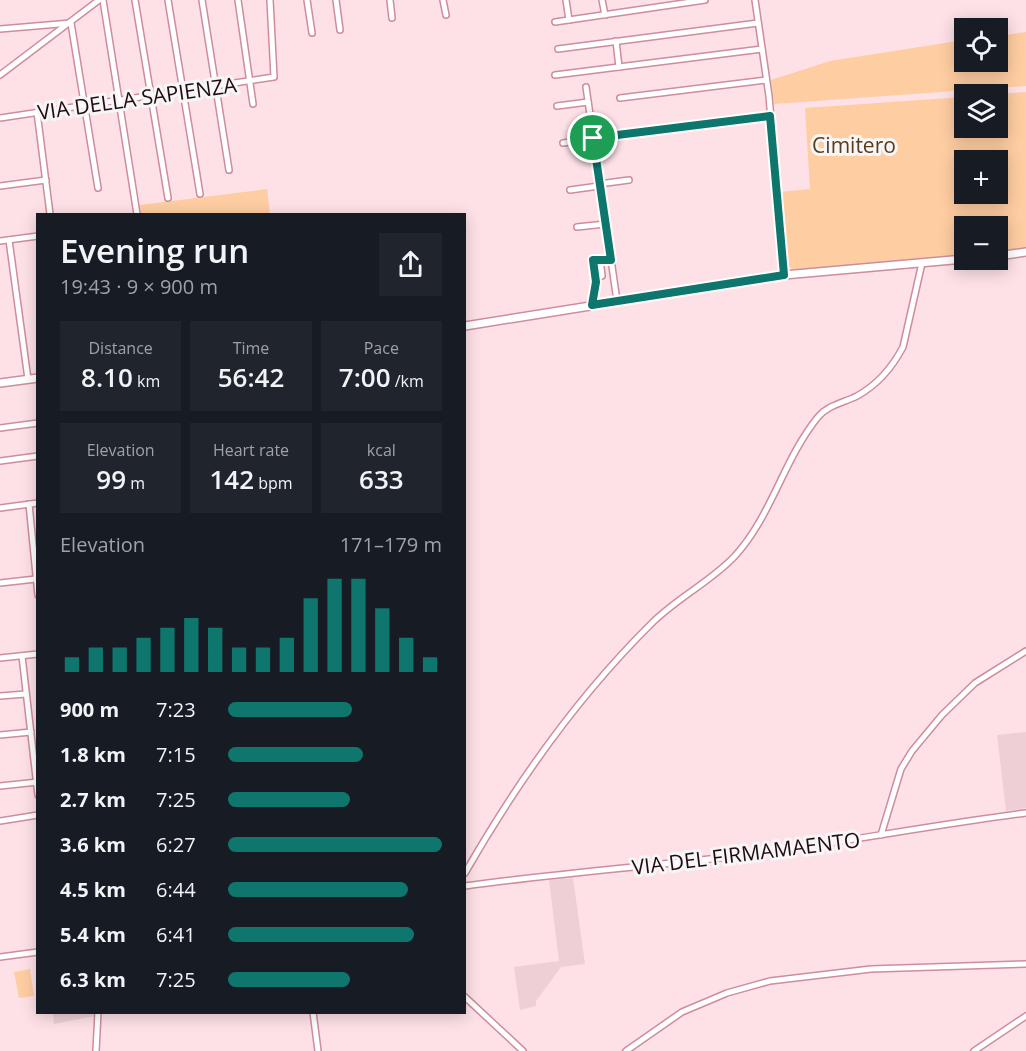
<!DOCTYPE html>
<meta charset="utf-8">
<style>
:root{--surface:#171b24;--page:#20242c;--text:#f1f3f6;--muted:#9ea1a6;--accent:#0f766e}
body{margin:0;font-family:"Open Sans",sans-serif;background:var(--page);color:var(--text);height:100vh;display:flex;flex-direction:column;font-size:22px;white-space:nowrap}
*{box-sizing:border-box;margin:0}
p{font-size:20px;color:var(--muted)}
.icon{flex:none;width:33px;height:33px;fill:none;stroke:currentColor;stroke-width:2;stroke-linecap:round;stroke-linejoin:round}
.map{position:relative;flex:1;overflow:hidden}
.panel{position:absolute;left:36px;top:213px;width:430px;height:801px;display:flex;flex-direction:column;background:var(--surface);border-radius:0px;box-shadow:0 3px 15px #0003}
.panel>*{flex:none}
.tools{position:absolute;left:954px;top:18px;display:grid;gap:12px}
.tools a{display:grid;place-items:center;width:54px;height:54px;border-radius:0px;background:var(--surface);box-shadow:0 3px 15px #0003;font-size:30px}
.pin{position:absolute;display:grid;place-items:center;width:51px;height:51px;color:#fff;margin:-26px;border:3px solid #fff;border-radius:50%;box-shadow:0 2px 6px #0007}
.round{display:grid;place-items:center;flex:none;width:63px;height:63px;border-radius:0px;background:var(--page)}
.summary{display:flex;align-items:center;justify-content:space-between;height:102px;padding:0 24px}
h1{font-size:33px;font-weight:600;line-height:45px}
.figures{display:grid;grid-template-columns:repeat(3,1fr);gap:9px;height:102px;padding:6px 24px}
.figures div{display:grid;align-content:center;border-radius:0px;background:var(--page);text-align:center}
.figures b{font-size:26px;font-weight:600}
.figures small{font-size:16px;font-weight:400}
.figures p{font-size:16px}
.chart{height:168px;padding:12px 24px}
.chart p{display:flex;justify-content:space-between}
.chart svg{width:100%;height:108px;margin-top:6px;stroke:var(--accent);stroke-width:6}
ul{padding:0 24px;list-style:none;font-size:20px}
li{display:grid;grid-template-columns:96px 72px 1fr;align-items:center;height:45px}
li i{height:15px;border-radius:8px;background:var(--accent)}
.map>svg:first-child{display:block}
.built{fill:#eecfd6}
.green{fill:#ffcda2;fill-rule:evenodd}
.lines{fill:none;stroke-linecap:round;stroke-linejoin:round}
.minor-casing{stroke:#ce8d9e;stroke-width:8}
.major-casing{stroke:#ce8d9e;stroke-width:10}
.minor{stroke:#fff;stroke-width:5}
.major{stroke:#fff;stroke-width:7}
.route-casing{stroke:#fff;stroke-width:12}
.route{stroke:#0f766e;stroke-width:8}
.labels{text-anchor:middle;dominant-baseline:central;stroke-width:6;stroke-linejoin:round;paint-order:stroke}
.street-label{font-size:21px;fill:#210a11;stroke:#f6f6f6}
.park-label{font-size:21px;fill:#5a3b1e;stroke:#f6f6f6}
</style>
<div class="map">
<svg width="1026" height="1051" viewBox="0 0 1026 1051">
<rect width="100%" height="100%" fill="#fde1e7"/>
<g class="built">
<path d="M 1026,732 L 1026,808 L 1006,811 L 997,735 Z"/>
<path d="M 573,878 L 585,964 L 561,967 L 536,1001 L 536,1006 L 520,1010 L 514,967 L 559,961 L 549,880 Z"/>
<path d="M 53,1013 L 94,1013 L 94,1016 L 54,1024 Z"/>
</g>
<g class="green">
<path d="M 1026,32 L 1026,86 L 774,104 L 771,80 L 830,61 L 964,40 L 964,62 L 998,62 L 998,36 Z"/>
<path d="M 1026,92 L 1026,249 L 998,252 L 998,226 L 964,226 L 964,256 L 794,271 L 788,265 L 780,192 L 810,189 L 805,108 L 964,97 L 964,128 L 998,128 L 997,94 ZM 964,160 L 998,160 L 998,194 L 964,194 Z"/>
<path d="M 267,189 L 270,214 L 141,214 L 140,205 Z"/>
<path d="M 30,969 L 34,996 L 19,998 L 14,972 Z"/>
</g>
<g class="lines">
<defs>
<g id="minor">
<path d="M 103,0 L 137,214"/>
<path d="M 135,0 L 168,198"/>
<path d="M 168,0 L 200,194"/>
<path d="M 202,0 L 229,170"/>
<path d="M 238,0 L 253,104"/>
<path d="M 307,0 L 312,33"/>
<path d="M 336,0 L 340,30"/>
<path d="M 390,0 L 392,18"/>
<path d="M 443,0 L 446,15"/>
<path d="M 566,0 L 569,20"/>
<path d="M 602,0 L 605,15"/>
<path d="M 755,0 L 769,96 L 784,275"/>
<path d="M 555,22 L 705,0"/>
<path d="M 0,29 L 71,23 L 98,188"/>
<path d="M 616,41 L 619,67"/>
<path d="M 558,49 L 758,23"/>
<path d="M 0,75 L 99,0"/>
<path d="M 555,75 L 762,49"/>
<path d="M 586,87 L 617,301"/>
<path d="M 620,98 L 766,80"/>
<path d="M 557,106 L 588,102"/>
<path d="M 37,112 L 50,214"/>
<path d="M 0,118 L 274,77 L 270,0"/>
<path d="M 563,143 L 770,116"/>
<path d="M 599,184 L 629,180"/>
<path d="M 0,186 L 46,180"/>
<path d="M 570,190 L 599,186"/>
<path d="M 577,227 L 605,224"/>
<path d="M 9,240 L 28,379"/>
<path d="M 0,241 L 38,236"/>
<path d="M 592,305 L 596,281 L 593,259 L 600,258 L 602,276 L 596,277"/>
<path d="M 0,428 L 38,423"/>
<path d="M 0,461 L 38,456"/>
<path d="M 29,504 L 38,595"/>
<path d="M 0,508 L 38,503"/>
<path d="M 0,583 L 36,579"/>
<path d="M 22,656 L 38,795"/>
<path d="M 0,658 L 38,654"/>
<path d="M 0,696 L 26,694"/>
<path d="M 0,735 L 31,732"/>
<path d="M 0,786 L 38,782"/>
<path d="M 0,821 L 38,815"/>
<path d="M 881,835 L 901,769 L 912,751 L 942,715 L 975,683 L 1026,651"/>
<path d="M 465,873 C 516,784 579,695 652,623 C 677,598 710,582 734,557 C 772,516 783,460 818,417 C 828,405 843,403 857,396 C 877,385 893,366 903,347 L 922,263"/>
<path d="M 465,886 C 566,872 668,865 769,852 C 855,840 940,824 1026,813"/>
<path d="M 0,957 L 38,952"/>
<path d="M 465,997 L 523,1051"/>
<path d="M 313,1012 L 318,1051"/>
<path d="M 96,1051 L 98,1012"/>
<path d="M 626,1051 L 682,1012 L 727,993 L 770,981 L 871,969 L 1026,964"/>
<path d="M 974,1051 L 1026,1016"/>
</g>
<g id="major">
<path d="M 998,256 L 1026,252"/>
<path d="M 465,326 L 784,275 L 964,259"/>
<path d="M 0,383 L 38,378"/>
</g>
</defs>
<use href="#minor" class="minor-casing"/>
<use href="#major" class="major-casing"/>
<use href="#minor" class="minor"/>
<use href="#major" class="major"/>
</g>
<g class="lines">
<defs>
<path id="route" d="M 770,116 L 784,275 L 592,305 L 596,282 L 593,260 L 611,260 L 593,138 Z"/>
</defs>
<use href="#route" class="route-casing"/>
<use href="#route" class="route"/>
</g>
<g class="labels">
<g class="street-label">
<text transform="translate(137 98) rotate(-8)">VIA DELLA SAPIENZA</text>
<text transform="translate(746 853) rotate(-7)">VIA DEL FIRMAMAENTO</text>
</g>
<g class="park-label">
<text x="854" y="145">Cimitero</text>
</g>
</g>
</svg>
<div class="tools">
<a><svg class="icon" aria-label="locate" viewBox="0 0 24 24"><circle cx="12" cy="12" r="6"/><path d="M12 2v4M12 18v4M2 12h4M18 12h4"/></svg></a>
<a><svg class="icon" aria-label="layers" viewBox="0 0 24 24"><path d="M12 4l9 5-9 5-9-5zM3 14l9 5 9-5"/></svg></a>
<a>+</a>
<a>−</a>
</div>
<div class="pin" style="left:593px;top:138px;background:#1e9e55"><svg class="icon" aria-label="arrive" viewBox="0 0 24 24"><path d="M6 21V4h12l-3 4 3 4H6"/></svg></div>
<section class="panel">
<div class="summary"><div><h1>Evening run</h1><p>19:43 · 9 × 900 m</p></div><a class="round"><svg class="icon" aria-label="share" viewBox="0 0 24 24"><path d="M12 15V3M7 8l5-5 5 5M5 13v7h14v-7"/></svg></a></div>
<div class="figures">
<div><p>Distance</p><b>8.10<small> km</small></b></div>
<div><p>Time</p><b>56:42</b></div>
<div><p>Pace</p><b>7:00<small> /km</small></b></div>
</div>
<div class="figures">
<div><p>Elevation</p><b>99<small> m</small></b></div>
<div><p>Heart rate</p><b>142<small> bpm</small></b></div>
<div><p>kcal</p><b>633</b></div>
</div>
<div class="chart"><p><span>Elevation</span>171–179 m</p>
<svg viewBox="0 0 160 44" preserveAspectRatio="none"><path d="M5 44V38M15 44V34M25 44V34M35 44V30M45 44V26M55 44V22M65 44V26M75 44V34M85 44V34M95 44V30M105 44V14M115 44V6M125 44V6M135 44V18M145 44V30M155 44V38"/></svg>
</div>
<ul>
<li><b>900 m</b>7:23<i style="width:58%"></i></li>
<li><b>1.8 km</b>7:15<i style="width:63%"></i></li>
<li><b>2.7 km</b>7:25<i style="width:57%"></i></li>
<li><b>3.6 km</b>6:27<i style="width:100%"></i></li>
<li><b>4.5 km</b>6:44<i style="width:84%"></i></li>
<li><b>5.4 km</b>6:41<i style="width:87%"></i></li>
<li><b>6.3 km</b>7:25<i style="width:57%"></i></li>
</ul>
</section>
</div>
